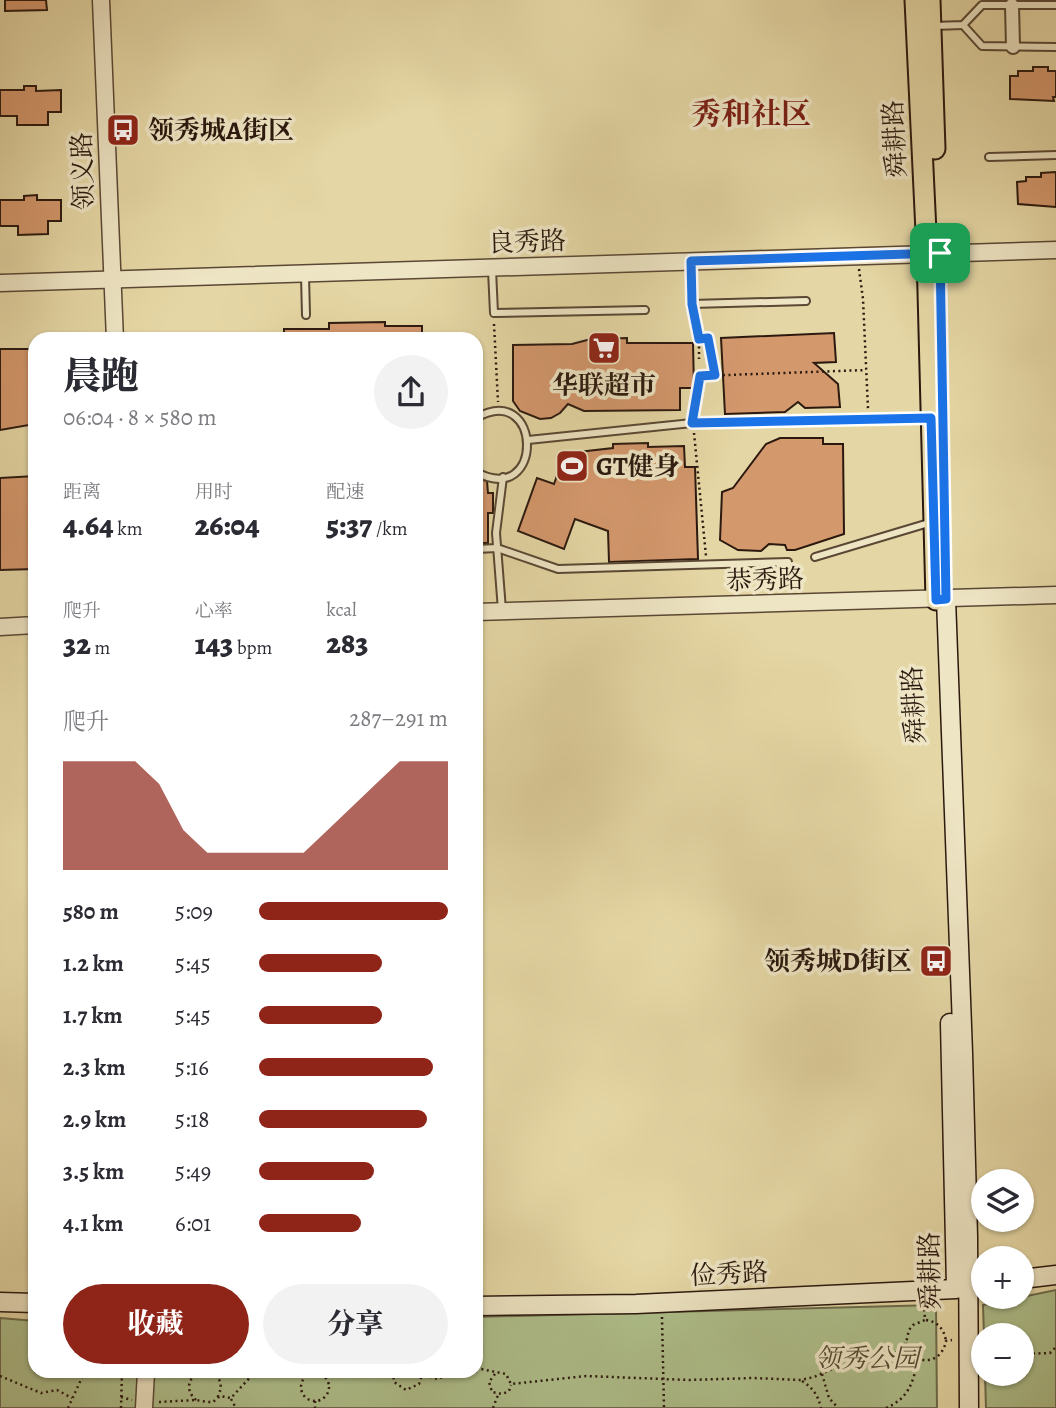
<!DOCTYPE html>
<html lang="zh">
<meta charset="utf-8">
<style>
:root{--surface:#fff;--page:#f2f2f3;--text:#2b2b33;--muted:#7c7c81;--accent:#8f2418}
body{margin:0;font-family:Alegreya,"Noto Serif SC",serif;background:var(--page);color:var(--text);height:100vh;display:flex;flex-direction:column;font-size:26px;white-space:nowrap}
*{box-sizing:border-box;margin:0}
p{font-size:23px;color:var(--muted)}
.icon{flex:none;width:38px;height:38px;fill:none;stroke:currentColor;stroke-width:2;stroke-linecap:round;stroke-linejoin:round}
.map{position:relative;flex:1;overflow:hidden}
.details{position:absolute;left:28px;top:332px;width:455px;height:1046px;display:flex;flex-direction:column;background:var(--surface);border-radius:21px;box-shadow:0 2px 5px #0004}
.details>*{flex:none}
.tools{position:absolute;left:971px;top:1169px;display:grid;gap:14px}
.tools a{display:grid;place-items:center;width:63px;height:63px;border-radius:50%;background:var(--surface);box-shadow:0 2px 5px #0004;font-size:35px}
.pin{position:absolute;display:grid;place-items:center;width:60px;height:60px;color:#fff;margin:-30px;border-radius:14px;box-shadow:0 4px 10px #0006}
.round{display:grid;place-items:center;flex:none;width:74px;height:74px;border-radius:37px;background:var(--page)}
.summary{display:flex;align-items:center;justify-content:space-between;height:119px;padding:0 35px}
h1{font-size:38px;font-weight:800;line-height:52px}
.figures{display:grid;grid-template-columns:repeat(3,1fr);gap:10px;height:119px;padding:7px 35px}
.figures div{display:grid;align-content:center}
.figures b{font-size:30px;font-weight:800}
.figures small{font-size:19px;font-weight:400}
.figures p{font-size:19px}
.chart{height:196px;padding:14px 35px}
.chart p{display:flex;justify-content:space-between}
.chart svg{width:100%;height:126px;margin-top:7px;fill:var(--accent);opacity:.7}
.button{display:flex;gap:14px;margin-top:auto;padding:14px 35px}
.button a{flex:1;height:80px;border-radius:42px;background:var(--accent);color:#fff;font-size:28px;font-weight:800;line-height:80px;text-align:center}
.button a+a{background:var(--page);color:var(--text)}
ul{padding:0 35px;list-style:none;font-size:23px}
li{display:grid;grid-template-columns:112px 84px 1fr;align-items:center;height:52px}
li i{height:18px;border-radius:9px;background:var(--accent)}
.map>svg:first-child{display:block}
.green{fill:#aebf8b;stroke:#6c6c4d;stroke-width:2}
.building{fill:#d4986d;stroke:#2b190f;stroke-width:2}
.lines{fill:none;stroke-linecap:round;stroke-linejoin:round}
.service-casing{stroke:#5a4834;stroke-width:10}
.minor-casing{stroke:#5a4834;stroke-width:16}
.tertiary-casing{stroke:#5a4834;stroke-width:19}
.secondary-casing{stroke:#2b190f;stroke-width:21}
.primary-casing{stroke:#2b190f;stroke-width:23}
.path{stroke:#2b190f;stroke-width:2.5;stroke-dasharray:2 3.5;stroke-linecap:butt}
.service{stroke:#eee5c4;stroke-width:6}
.minor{stroke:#eee5c4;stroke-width:12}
.tertiary{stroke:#eee5c4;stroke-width:16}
.secondary{stroke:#eee5c4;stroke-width:18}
.primary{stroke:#e5d7a5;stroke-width:19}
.route-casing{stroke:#fff;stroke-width:14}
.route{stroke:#1a73e8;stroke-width:9}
.labels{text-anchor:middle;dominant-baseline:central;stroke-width:7;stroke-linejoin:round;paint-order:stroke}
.poi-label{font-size:26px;font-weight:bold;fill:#2b190f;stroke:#eee5c4;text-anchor:start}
.street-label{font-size:26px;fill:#2b190f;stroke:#eee5c4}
.park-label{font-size:26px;font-style:italic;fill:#524b34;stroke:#eee5c4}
.quarter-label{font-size:30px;font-weight:bold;fill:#7a1f14;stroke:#eee5c4}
</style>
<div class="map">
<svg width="1056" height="1408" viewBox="0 0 1056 1408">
<rect width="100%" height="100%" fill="#e5d7a5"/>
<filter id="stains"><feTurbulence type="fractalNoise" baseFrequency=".00286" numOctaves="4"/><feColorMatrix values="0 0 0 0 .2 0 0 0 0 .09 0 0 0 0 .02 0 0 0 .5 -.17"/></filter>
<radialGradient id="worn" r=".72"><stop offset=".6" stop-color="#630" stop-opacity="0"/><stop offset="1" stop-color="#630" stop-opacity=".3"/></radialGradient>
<g class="green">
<path d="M 1056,1290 L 1056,1408 L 986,1408 L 985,1374 L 1022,1374 L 1022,1335 L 984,1335 L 983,1305 Z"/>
<path d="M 936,1305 L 937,1408 L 0,1408 L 0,1318 L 35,1321 L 35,1372 L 476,1372 L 476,1317 Z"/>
</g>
<g class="building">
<path d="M 5,0 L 46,0 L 47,10 L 5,11 Z"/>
<path d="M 1033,67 L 1048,67 L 1048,71 L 1056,71 L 1056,97 L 1053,97 L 1054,101 L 1010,99 L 1010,76 L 1018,76 L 1018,71 L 1033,71 Z"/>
<path d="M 24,86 L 36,86 L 36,91 L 61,90 L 61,112 L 48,112 L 48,125 L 17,125 L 17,116 L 0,116 L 0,90 L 24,90 Z"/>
<path d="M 1056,172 L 1056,207 L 1018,204 L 1017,182 L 1026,181 L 1026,177 L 1041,177 L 1041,173 Z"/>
<path d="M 37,195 L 37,200 L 61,200 L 61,221 L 48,221 L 48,234 L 18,235 L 18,226 L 0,226 L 0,200 L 24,200 L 24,196 Z"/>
<path d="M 385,322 L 385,326 L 422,326 L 422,340 L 284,340 L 284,329 L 329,329 L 329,323 Z"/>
<path d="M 834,333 L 836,362 L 814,363 L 838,384 L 840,407 L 805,408 L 798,402 L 785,412 L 725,414 L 721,338 Z"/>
<path d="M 627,338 L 627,343 L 693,343 L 694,388 L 680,388 L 680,410 L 584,411 L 568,404 L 560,413 L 551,418 L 540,419 L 520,411 L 513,401 L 513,345 L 572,344 L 591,339 Z"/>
<path d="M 0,349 L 35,349 L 35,424 L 0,430 Z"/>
<path d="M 780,438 L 823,438 L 823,444 L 843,444 L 844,534 L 795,550 L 787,550 L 785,545 L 769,544 L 761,551 L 738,550 L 720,540 L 722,492 L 733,488 L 766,444 Z"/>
<path d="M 648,443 L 648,447 L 684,446 L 685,467 L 695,467 L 698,559 L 609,562 L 608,531 L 575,519 L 564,549 L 518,531 L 537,478 L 554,484 L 559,470 L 578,452 L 613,448 L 613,444 Z"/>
<path d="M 35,476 L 35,569 L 0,570 L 0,478 Z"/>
<path d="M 476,478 L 487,481 L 488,493 L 493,493 L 493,513 L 488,513 L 488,543 L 476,543 Z"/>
</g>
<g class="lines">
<defs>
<g id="service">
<path d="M 963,25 L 982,46 L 1056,47"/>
<path d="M 933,26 L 963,25 L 982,5 L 1056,5"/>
<path d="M 989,157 L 1056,155"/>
<path d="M 691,263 L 692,304 L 806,301"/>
<path d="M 492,270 L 494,313 L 645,310"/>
<path d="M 305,276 L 306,315"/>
<path d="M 476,418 C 543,380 545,509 476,472"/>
<path d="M 528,440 L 692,423 L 929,418"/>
<path d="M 476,549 L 497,548 L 558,569 L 788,562"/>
<path d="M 815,557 L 932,522"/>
<path d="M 502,610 L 496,533 L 503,477"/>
</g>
<path id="minor" d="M 1012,5 L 1013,47"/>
<g id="tertiary">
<path d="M 101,0 L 115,340"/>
<path d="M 0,283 L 1056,250"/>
<path d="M 476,612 L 1056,595"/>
<path d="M 0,627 L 35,625"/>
<path d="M 144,1408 L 146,1372"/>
</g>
<g id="secondary">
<path d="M 946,599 L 963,1053 L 968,1237 L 969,1408"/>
<path d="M 950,1023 L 956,1286"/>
<path d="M 1022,1279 L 1056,1275"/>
<path d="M 0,1302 L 35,1303"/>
<path d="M 476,1306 L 636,1304 L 956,1289 L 984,1284"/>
</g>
<g id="primary">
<path d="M 915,0 L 927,253 L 936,600"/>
<path d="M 930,0 L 935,149"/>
</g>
</defs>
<use href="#service" class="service-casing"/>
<use href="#minor" class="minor-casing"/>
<use href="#tertiary" class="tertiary-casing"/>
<use href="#secondary" class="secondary-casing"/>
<use href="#primary" class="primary-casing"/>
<g class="path">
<path d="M 859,269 L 863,299 L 868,409"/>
<path d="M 694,314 L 699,339 L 699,359"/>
<path d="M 494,324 L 498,402"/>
<path d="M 700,339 L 708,338 L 715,375"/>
<path d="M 694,413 L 700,376 L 866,370"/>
<path d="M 694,433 L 706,556"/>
<path d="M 662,1317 L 664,1408"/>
<path d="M 926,1320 C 938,1322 944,1329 946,1341"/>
<path d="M 906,1343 L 908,1349 L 918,1359"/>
<path d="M 1022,1354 L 1050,1353 L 1056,1347"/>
<path d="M 476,1368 L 506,1374 L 511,1384 L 586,1376 L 689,1380 L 753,1378 L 801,1380 L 814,1377 L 839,1366 L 885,1363 L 906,1343 L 909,1330 L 913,1325 L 925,1320 L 924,1306"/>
<path d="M 211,1372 C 222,1378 223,1388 217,1398"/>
<path d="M 393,1372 L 394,1382 L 406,1390 L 419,1384 L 422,1375"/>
<path d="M 421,1372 L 422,1375 L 438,1379 L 453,1372"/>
<circle cx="315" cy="1387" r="14"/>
<path d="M 495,1374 L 489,1382 L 492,1392 L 502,1394 L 509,1391 L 511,1385"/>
<path d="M 822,1374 L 829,1398 L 838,1408"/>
<path d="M 0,1376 L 41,1393 L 57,1390 L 72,1398"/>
<path d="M 802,1381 C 813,1388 818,1395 821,1408"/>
<path d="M 121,1397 L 132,1400"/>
<path d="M 231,1399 L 236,1408"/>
<path d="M 196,1400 C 186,1391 187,1380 198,1372"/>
<path d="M 315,1401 L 315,1408"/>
<path d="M 159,1402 L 196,1400 L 207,1402 L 213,1402 L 220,1396 L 231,1398 L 255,1372"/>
<path d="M 68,1408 L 84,1373 L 87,1372"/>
<path d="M 121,1408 L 122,1372"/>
<path d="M 493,1408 L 498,1395"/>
<path d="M 886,1408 C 909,1398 913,1383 918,1359 C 932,1363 943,1356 946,1341 L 952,1340"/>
</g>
<use href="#service" class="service"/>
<use href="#minor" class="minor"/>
<use href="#tertiary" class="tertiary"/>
<use href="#secondary" class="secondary"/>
<use href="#primary" class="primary"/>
</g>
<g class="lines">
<defs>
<path id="route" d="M 940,253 L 946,599 L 936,600 L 931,418 L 692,423 L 700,376 L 715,375 L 708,338 L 699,339 L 692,304 L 691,261 Z"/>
</defs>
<use href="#route" class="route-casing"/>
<use href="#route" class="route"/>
</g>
<defs>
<symbol id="bus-square" viewBox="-11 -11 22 22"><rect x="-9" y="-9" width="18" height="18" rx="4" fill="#8f2418" stroke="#eee5c4"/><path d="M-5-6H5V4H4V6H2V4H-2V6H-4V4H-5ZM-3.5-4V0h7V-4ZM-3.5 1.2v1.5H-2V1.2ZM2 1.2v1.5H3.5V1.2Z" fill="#fff"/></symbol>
<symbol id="supermarket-square" viewBox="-11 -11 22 22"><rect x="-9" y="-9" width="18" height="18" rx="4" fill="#8f2418" stroke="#eee5c4"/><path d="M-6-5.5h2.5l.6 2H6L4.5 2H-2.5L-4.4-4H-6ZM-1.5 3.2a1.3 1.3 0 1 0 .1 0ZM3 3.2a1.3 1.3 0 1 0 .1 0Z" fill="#fff"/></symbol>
<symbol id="stadium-square" viewBox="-11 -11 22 22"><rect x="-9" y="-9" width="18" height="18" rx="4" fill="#8f2418" stroke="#eee5c4"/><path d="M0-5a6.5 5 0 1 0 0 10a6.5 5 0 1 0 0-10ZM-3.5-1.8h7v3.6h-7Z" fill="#fff"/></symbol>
</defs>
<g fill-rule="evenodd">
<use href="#bus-square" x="104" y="111" width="38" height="38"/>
<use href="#supermarket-square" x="585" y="329" width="38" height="38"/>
<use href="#stadium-square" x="553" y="447" width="38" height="38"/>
<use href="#bus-square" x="917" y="942" width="38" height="38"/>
</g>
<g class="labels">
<g class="poi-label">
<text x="148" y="130">领秀城A街区</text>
<text x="604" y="385" text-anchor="middle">华联超市</text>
<text x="596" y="466">GT健身</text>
<text x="912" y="961" text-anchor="end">领秀城D街区</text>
</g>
<g class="street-label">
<text transform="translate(895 139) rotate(-93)">舜耕路</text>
<text transform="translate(83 171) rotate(-92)">领义路</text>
<text transform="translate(527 242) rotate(-2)">良秀路</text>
<text transform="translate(765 580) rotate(-2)">恭秀路</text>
<text transform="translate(914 705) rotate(-93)">舜耕路</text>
<text transform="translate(930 1271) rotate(-91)">舜耕路</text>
<text transform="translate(729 1274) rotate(-3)">俭秀路</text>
</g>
<g class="park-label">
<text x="867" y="1358">领秀公园</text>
</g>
<g class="quarter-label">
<text x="751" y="114">秀和社区</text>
</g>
</g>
<rect width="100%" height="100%" filter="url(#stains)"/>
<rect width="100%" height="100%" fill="url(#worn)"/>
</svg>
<div class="tools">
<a><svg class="icon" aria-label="layers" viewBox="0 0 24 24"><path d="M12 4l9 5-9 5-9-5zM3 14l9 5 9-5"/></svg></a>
<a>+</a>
<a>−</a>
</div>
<div class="pin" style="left:940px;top:253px;background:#1e9e55"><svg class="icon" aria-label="arrive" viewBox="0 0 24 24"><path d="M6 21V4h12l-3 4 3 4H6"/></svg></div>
<section class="details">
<div class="summary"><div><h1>晨跑</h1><p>06:04 · 8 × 580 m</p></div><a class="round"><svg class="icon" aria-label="share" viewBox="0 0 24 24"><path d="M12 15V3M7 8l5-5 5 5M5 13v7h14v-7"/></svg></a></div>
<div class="figures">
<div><p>距离</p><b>4.64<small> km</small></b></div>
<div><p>用时</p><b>26:04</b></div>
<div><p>配速</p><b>5:37<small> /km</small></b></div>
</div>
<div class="figures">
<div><p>爬升</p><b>32<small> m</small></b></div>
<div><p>心率</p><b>143<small> bpm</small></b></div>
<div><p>kcal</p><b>283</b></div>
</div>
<div class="chart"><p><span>爬升</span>287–291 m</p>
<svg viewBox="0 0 160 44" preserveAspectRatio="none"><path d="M0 44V6L10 6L20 6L30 6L40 14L50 30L60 38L70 38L80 38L90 38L100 38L110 30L120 22L130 14L140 6L150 6L160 6V44z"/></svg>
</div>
<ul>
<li><b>580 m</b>5:09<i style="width:100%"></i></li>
<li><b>1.2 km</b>5:45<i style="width:65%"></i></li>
<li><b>1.7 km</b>5:45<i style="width:65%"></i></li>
<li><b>2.3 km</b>5:16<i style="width:92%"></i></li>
<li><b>2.9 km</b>5:18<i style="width:89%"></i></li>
<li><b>3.5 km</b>5:49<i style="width:61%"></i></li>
<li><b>4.1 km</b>6:01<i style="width:54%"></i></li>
</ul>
<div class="button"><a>收藏</a><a>分享</a></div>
</section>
</div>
